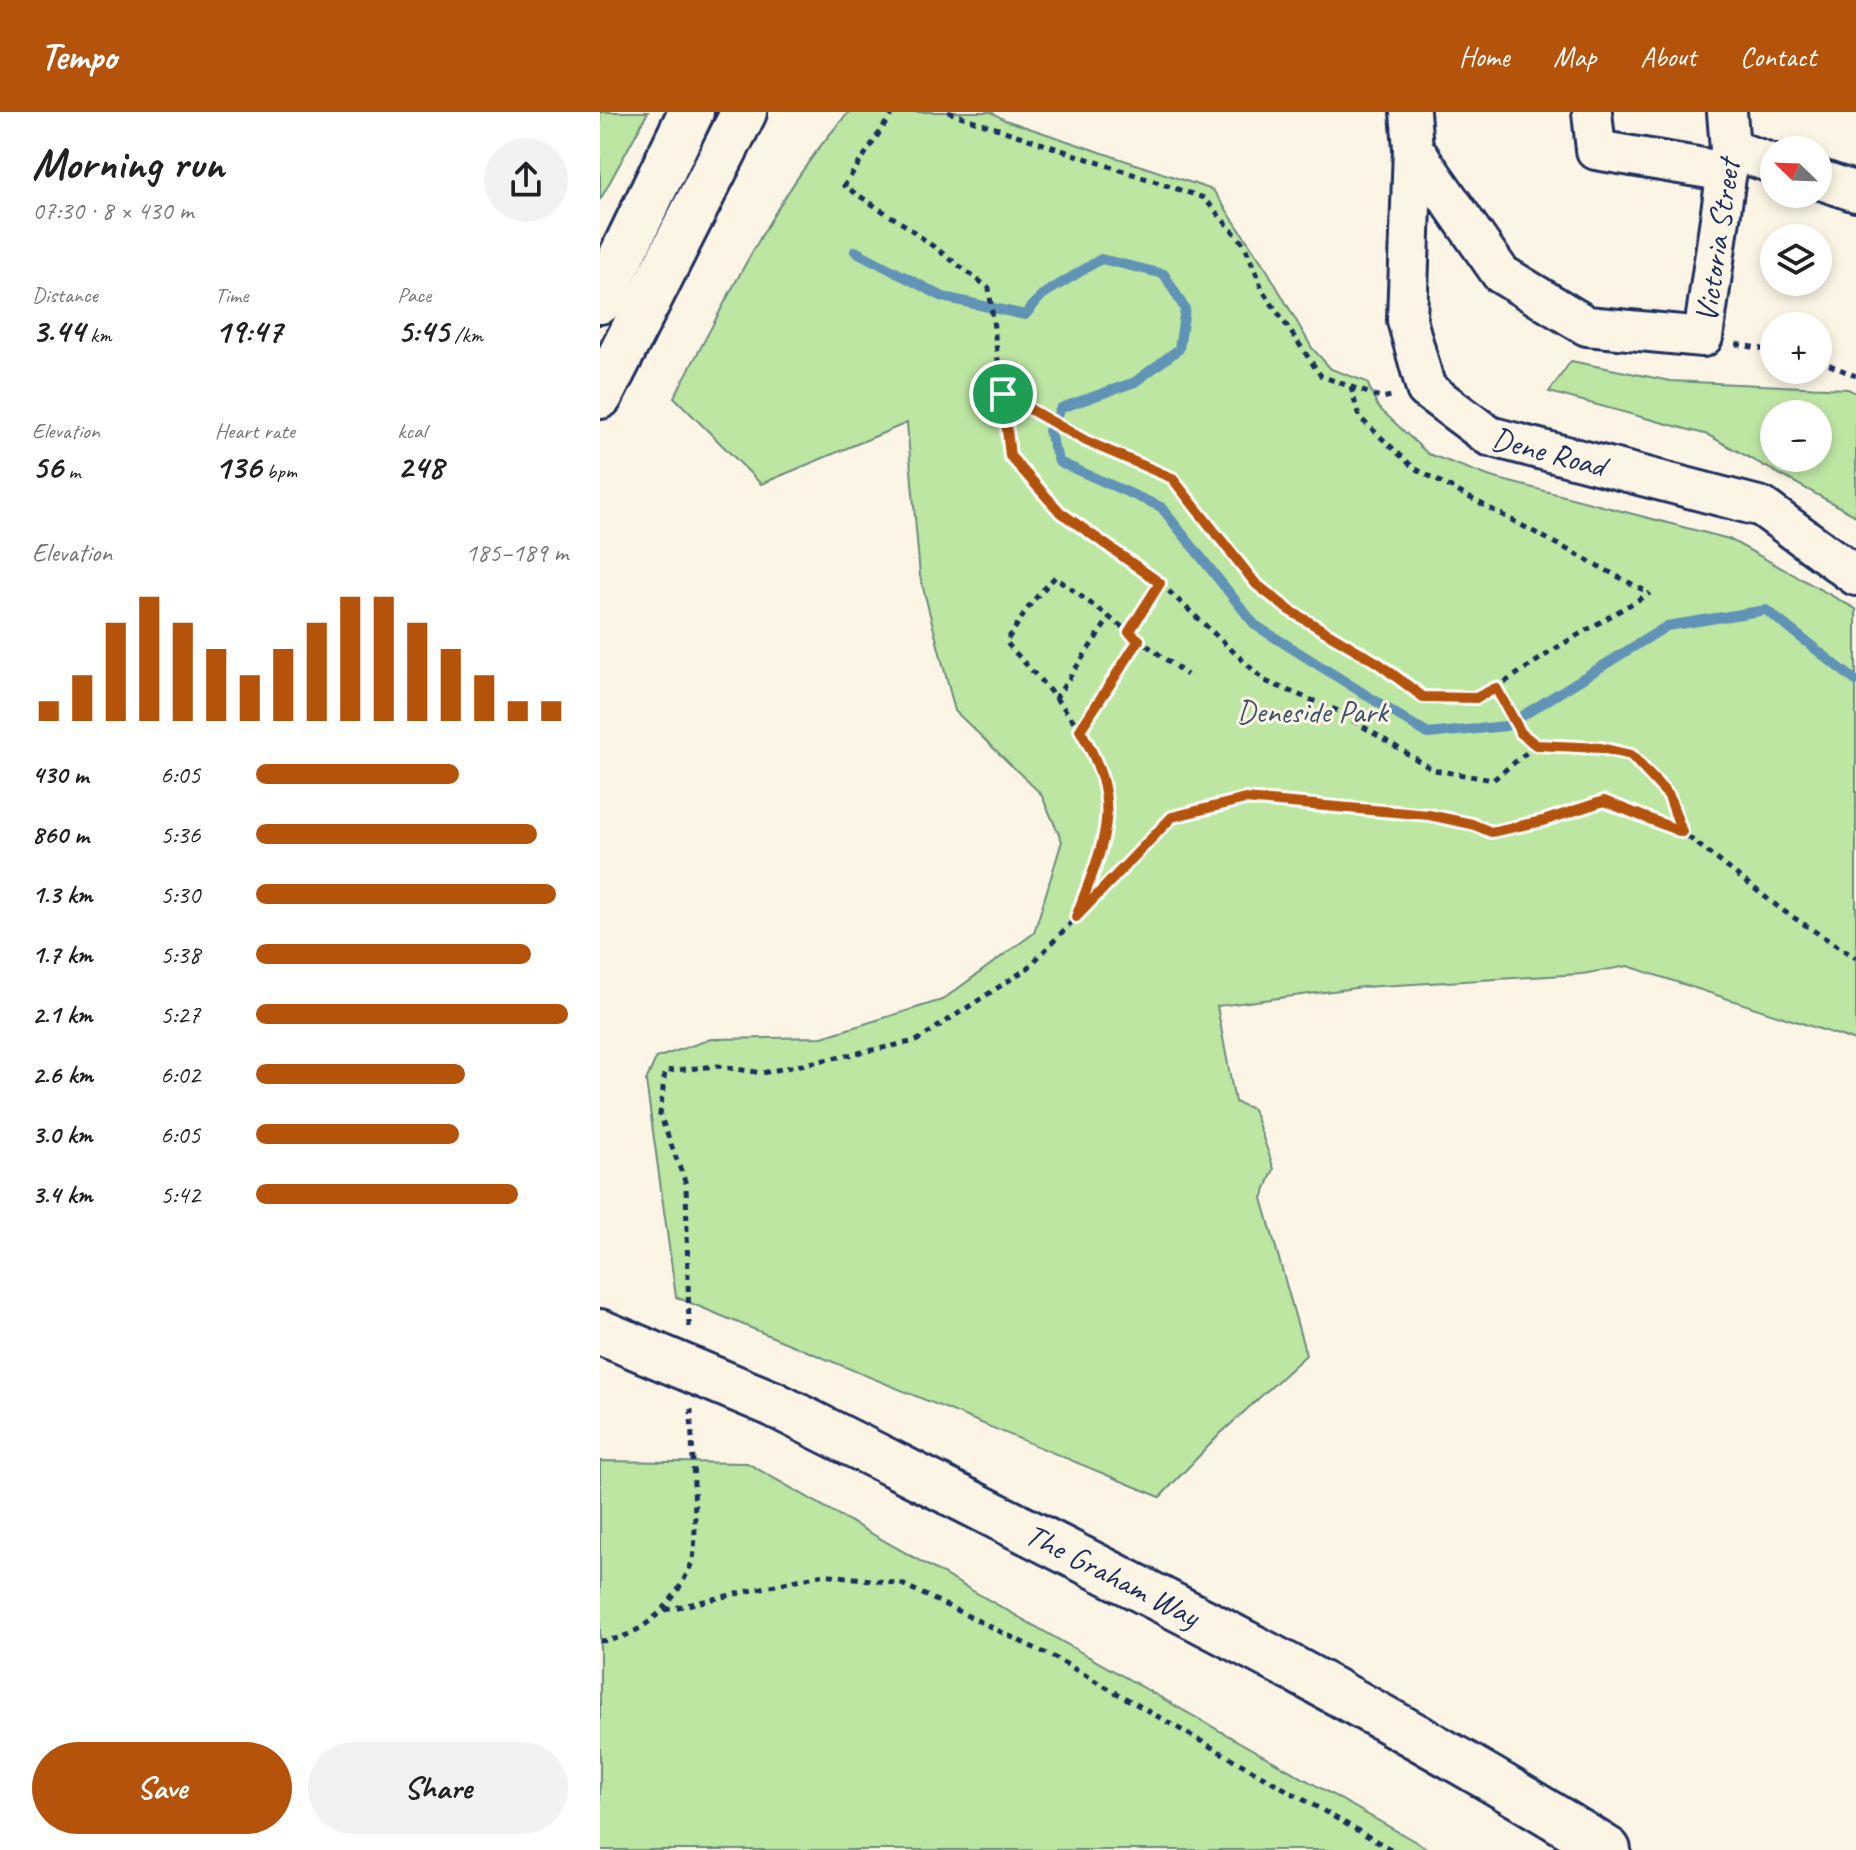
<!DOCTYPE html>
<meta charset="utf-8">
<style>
:root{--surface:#fff;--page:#f2f2f2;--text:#202124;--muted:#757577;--accent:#b45309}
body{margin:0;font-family:Caveat,sans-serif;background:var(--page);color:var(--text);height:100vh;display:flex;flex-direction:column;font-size:30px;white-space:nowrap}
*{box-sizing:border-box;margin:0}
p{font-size:26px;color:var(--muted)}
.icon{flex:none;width:44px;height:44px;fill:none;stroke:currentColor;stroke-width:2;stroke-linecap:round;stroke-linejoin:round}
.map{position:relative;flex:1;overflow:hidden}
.side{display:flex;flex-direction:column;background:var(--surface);width:600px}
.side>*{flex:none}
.needle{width:52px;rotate:293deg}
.controls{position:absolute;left:1160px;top:24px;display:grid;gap:16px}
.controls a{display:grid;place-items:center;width:72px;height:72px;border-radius:50%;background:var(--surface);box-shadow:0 4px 12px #0003;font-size:40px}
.pin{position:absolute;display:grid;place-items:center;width:68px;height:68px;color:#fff;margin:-34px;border:4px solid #fff;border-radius:50%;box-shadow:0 2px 8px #0007}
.round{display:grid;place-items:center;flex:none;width:84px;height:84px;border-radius:42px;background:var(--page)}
.head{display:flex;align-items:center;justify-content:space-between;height:136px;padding:0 32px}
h1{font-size:44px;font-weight:700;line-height:60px}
.metrics{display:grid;grid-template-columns:repeat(3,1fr);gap:12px;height:136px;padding:8px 32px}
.metrics div{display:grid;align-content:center}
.metrics b{font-size:34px;font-weight:700}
.metrics small{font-size:22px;font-weight:400}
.metrics p{font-size:22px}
.chart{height:224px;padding:16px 32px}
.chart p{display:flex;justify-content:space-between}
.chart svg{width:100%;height:144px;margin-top:8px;stroke:var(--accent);stroke-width:6}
.cta{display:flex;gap:16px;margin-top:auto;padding:16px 32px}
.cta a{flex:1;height:92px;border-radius:48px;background:var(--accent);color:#fff;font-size:32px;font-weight:700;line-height:92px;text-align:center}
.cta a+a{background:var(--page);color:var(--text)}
ul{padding:0 32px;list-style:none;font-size:26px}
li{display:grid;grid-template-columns:128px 96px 1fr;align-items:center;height:60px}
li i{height:20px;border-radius:10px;background:var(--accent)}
header{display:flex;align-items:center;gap:48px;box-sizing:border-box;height:112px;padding:0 40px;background:var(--accent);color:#fff}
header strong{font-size:38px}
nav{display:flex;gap:44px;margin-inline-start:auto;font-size:28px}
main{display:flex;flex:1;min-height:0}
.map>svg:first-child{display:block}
.green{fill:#bde6a2;stroke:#6c8a80;stroke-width:2;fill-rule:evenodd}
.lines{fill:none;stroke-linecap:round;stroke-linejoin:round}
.stream{stroke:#6193b6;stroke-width:10}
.minor-casing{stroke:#1b2f5e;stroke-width:44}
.major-casing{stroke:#1b2f5e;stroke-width:50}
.path{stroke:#1b2f5e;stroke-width:5;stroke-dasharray:6 6;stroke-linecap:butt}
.minor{stroke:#fcf5e5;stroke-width:38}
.major{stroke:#fcf5e5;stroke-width:44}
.major-bridge-casing{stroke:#1b2f5e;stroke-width:50;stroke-linecap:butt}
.major-bridge{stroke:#fcf5e5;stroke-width:44}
.route-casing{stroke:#fff;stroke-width:16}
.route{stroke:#b45309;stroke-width:10}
.labels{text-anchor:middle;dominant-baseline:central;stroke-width:6;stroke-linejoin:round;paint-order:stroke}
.street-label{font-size:32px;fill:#1b2f5e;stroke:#fcf5e5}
.park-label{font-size:32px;fill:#3b546c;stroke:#fcf5e5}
</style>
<header>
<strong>Tempo</strong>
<nav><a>Home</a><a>Map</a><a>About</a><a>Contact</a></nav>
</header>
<main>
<section class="side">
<div class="head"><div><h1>Morning run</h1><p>07:30 · 8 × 430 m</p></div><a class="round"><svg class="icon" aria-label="share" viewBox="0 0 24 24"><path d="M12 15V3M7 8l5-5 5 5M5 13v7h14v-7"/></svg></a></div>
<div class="metrics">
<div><p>Distance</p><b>3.44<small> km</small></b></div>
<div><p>Time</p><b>19:47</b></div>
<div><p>Pace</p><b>5:45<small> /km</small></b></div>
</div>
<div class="metrics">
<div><p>Elevation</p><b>56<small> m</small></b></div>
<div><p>Heart rate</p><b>136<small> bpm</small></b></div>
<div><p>kcal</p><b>248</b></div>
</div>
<div class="chart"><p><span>Elevation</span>185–189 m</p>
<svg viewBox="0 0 160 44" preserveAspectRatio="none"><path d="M5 44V38M15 44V30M25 44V14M35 44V6M45 44V14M55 44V22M65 44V30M75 44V22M85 44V14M95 44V6M105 44V6M115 44V14M125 44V22M135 44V30M145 44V38M155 44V38"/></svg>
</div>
<ul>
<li><b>430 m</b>6:05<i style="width:65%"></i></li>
<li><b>860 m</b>5:36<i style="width:90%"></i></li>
<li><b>1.3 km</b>5:30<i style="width:96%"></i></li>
<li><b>1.7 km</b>5:38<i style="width:88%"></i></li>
<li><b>2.1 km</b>5:27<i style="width:100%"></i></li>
<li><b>2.6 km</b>6:02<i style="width:67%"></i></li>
<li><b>3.0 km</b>6:05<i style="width:65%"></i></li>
<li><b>3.4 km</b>5:42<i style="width:84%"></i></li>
</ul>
<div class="cta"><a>Save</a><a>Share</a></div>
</section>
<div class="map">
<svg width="1256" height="1738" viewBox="0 0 1256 1738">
<rect width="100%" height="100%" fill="#fcf5e5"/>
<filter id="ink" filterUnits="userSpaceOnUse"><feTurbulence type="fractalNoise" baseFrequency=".0125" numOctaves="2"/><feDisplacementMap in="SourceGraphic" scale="16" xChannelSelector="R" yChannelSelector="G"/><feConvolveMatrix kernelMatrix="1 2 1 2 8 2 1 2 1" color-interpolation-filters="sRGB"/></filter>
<g filter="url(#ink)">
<g class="green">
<path d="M 0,0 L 48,0 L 0,88 Z"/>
<path d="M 249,0 L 391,0 L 405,8 L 613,78 L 667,158 L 712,236 L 731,257 L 767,270 L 778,295 L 828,342 L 891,365 L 1129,427 L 1256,497 L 1256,929 L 1028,854 L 982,862 L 763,875 L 617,894 L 635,990 L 653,997 L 674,1057 L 662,1086 L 706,1243 L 620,1322 L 560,1385 L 76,1185 L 46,969 L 56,946 L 111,927 L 222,925 L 342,888 L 434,821 L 462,729 L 441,682 L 355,599 L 320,464 L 307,311 L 161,372 L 74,285 C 127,190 175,81 249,0 Z"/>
<path d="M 971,249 L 1070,269 L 1248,277 L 1256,281 L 1256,404 L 1108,323 L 949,280 ZM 1218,302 L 1218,346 L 1174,346 L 1174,302 Z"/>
<path d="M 0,1349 L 147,1351 L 830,1738 L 0,1738 Z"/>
</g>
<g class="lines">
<path class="stream" d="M 255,139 L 343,185 L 425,203 L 442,183 L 501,147 L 564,162 L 585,197 L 579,237 L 535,270 L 461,296 L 449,319 L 459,350 L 561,395 L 655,513 L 828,622 L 906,614 L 1067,514 L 1166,498 L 1256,569"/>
<defs>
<g id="minor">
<path id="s1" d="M 810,0 L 813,36 L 807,208 L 826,277 L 889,324 L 1162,395 L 1256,464"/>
<path d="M 992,0 L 996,38 L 1127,60"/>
<path id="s2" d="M 813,36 L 901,162 L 987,214 L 1103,225 L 1130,37 L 1127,0"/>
<path d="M 1130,37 L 1174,52"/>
<path d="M 1218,67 L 1256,80"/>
</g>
<g id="major">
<path d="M 0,189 L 91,0"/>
<path d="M 0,284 L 144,0"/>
<path d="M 0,1220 L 29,1232"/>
<path id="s3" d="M 173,1292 C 455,1434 741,1571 1008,1738"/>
</g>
</defs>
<use href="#minor" class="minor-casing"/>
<use href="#major" class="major-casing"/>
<g class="path">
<path d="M 293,0 L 244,74 L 306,114 L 389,176 L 410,344 L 460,400 L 560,471 L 529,520"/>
<path d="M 348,0 L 604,86 L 644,132 L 663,179 L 721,264 L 782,286 L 791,284"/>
<path d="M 1136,232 L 1174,239"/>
<path d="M 1218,248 L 1256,264"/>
<path d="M 751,275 L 759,305 L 814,356 L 1049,481"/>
<path d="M 403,282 L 486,329 L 572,366 L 656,472 L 689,498 L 778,551 L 823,585 L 876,586 L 896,576 L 961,533 L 1050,481"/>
<path d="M 560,471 L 665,569 L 736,598 L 834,658 L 893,668 L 936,633"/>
<path d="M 896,576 L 921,621 L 936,633 L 1001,636 L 1031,643 L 1069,684 L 1082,719"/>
<path d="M 455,587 L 510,505"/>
<path d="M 480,617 L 539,528"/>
<path d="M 478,800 C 489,769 503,738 508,706 C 518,643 444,574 406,530 L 432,490 L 455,465 L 587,563"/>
<path d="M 89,1215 L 86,1072 L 60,1003 L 65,959 L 118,954 L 162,961 L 316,929 L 428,856 L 572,705 L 645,687 L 829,703 L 872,712 L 891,720 L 1004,689 L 1082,720 L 1182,798 L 1256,846"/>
<path d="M 65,1498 L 224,1462 L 302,1472 L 457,1547 L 792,1738"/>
<path d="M 0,1529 C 43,1527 77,1489 92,1450 C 99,1432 91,1324 91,1297"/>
</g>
<use href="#minor" class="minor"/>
<use href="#major" class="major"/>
<defs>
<path id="major-bridge" d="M 29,1232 L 173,1292"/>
</defs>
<use href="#major-bridge" class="major-bridge-casing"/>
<use href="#major-bridge" class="major-bridge"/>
</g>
</g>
<g class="lines" filter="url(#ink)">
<defs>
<path id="route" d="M 403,282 L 486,329 L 572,366 L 656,472 L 689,498 L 778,551 L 823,585 L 876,586 L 896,576 L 921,621 L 936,633 L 1001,636 L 1031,643 L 1069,684 L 1082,720 L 1004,689 L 943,709 L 891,720 L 872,712 L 829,703 L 645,687 L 572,705 L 476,805 C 505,728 525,694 480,618 L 539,528 L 529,520 L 560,471 L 460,400 L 410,344 Z"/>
</defs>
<use href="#route" class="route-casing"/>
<use href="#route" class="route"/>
</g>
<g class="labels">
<g class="street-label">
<text stroke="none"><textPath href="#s2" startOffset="468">Victoria Street</textPath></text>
<text stroke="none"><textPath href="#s1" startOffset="420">Dene Road</textPath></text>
<text stroke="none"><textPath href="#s3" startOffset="380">The Graham Way</textPath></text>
</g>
<g class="park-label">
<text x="712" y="599">Deneside Park</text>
</g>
</g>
</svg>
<div class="controls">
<a><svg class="needle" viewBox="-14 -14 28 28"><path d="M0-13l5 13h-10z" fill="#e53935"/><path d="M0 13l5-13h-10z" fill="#757577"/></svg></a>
<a><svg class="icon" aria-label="layers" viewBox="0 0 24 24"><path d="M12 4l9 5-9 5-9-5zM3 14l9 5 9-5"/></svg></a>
<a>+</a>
<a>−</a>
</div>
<div class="pin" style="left:403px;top:282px;background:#1e9e55"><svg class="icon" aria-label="arrive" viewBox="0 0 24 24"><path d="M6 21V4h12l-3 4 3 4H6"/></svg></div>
</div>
</main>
